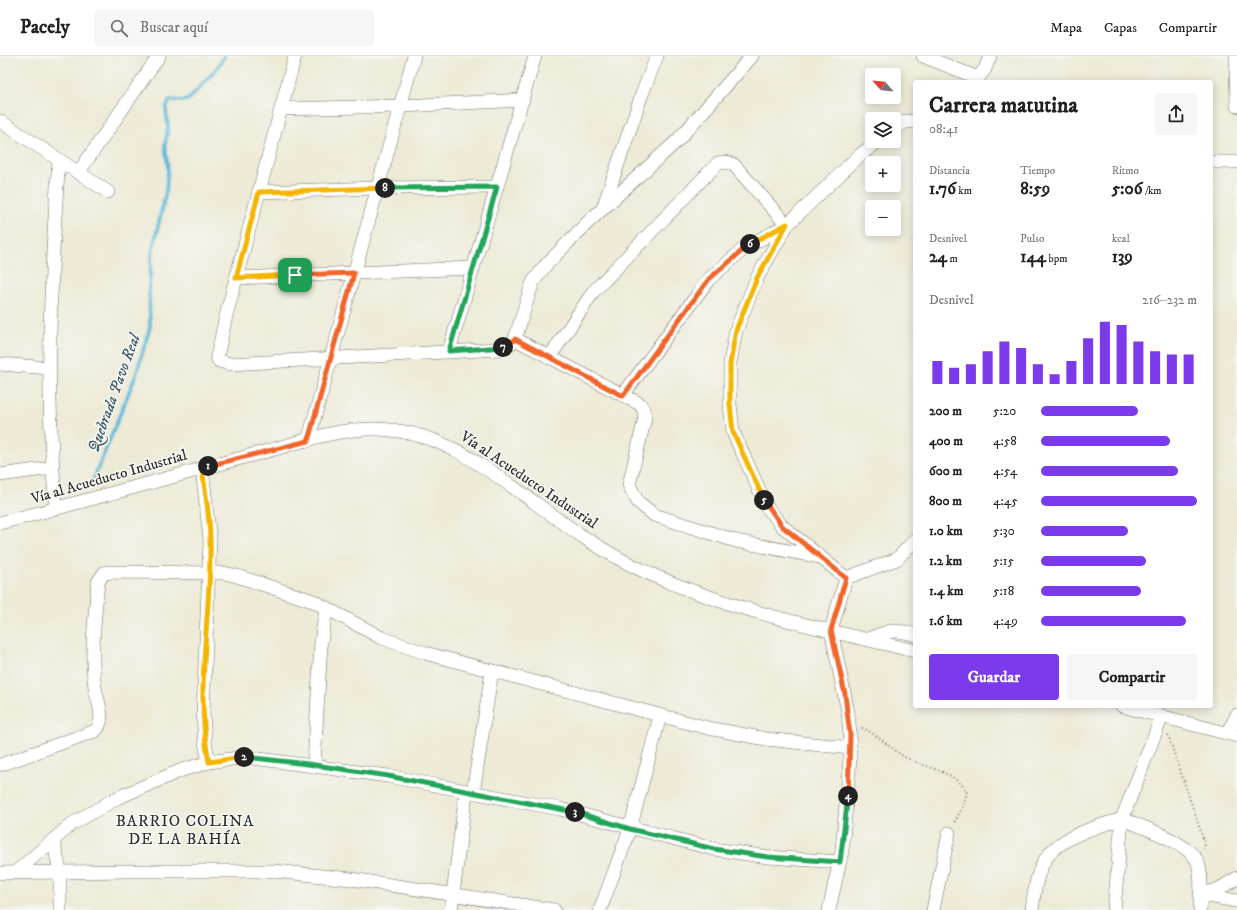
<!DOCTYPE html>
<html lang="es">
<meta charset="utf-8">
<style>
:root{--surface:#fff;--page:#f6f6f6;--text:#202124;--muted:#757577;--line:#e0e0e0;--accent:#7c3aed}
body{margin:0;font-family:"IM FELL DW Pica",serif;background:var(--page);color:var(--text);height:100vh;display:flex;flex-direction:column;font-size:15px;white-space:nowrap}
*{box-sizing:border-box;margin:0}
p{font-size:13px;color:var(--muted)}
.icon{flex:none;width:22px;height:22px;fill:none;stroke:currentColor;stroke-width:2;stroke-linecap:round;stroke-linejoin:round}
.map{position:relative;flex:1;overflow:hidden}
.panel{position:absolute;left:913px;top:24px;width:300px;height:628px;display:flex;flex-direction:column;background:var(--surface);border-radius:4px;box-shadow:0 2px 10px #0003}
.panel>*{flex:none}
.needle{width:26px;rotate:297deg}
.fabs{position:absolute;left:865px;top:12px;display:grid;gap:8px}
.fabs a{display:grid;place-items:center;width:36px;height:36px;border-radius:4px;background:var(--surface);box-shadow:0 2px 10px #0003;font-size:20px}
.pin{position:absolute;display:grid;place-items:center;width:34px;height:34px;color:#fff;margin:-17px;border-radius:8px;box-shadow:0 2px 6px #0006}
.km{position:absolute;width:20px;height:20px;margin:-10px;border-radius:50%;background:#222;color:#fff;font-size:11px;line-height:20px;text-align:center}
.round{display:grid;place-items:center;flex:none;width:42px;height:42px;border-radius:4px;background:var(--page)}
.head{display:flex;align-items:center;justify-content:space-between;height:68px;padding:0 16px}
h1{font-size:22px;font-weight:700;line-height:30px}
.stats{display:grid;grid-template-columns:repeat(3,1fr);gap:6px;height:68px;padding:4px 16px}
.stats div{display:grid;align-content:center}
.stats b{font-size:17px;font-weight:700}
.stats small{font-size:11px;font-weight:400}
.stats p{font-size:11px}
.chart{height:112px;padding:8px 16px}
.chart p{display:flex;justify-content:space-between}
.chart svg{width:100%;height:72px;margin-top:4px;stroke:var(--accent);stroke-width:6}
.cta{display:flex;gap:8px;margin-top:auto;padding:8px 16px}
.cta a{flex:1;height:46px;border-radius:4px;background:var(--accent);color:#fff;font-size:16px;font-weight:700;line-height:46px;text-align:center}
.cta a+a{background:var(--page);color:var(--text)}
ul{padding:0 16px;list-style:none;font-size:13px}
li{display:grid;grid-template-columns:64px 48px 1fr;align-items:center;height:30px}
li i{height:10px;border-radius:5px;background:var(--accent)}
header{display:flex;align-items:center;gap:24px;box-sizing:border-box;height:56px;padding:0 20px;background:var(--surface);border-bottom:1px solid var(--line)}
header strong{font-size:19px}
nav{display:flex;gap:22px;margin-inline-start:auto;font-size:14px}
.search{width:280px;height:36px;background:var(--page);display:flex;align-items:center;gap:10px;box-sizing:border-box;padding:0 14px;border-radius:4px;color:var(--muted);font-size:15px}
.map>svg:first-child{display:block}
.lines{fill:none;stroke-linecap:round;stroke-linejoin:round}
.stream{stroke:#5dbadb;stroke-width:3.5}
.street-casing{stroke:#6f6e67;stroke-width:14}
.path{stroke:#6f6e67;stroke-width:2;stroke-dasharray:1 3;stroke-linecap:butt}
.street{stroke:#fff;stroke-width:13}
.split-1-casing{stroke:#fff;stroke-width:8}
.split-2-casing{stroke:#fff;stroke-width:8}
.split-3-casing{stroke:#fff;stroke-width:8}
.split-4-casing{stroke:#fff;stroke-width:8}
.split-5-casing{stroke:#fff;stroke-width:8}
.split-6-casing{stroke:#fff;stroke-width:8}
.split-7-casing{stroke:#fff;stroke-width:8}
.split-8-casing{stroke:#fff;stroke-width:8}
.split-9-casing{stroke:#fff;stroke-width:8}
.split-1{stroke:#f0652b;stroke-width:5}
.split-2{stroke:#f5b400;stroke-width:5}
.split-3{stroke:#22a559;stroke-width:5}
.split-4{stroke:#22a559;stroke-width:5}
.split-5{stroke:#f0652b;stroke-width:5}
.split-6{stroke:#f5b400;stroke-width:5}
.split-7{stroke:#f0652b;stroke-width:5}
.split-8{stroke:#22a559;stroke-width:5}
.split-9{stroke:#f5b400;stroke-width:5}
.labels{text-anchor:middle;dominant-baseline:central;stroke-width:3.5;stroke-linejoin:round;paint-order:stroke}
.street-label{font-size:15px;fill:#2b2b2b;stroke:#f6f6f2}
.water-label{font-size:16px;font-style:italic;fill:#3c5d69;stroke:#f6f6f2}
.neighbourhood-label{font-size:16px;letter-spacing:1px;fill:#2b2b2b;stroke:#f6f6f2}
</style>
<header>
<strong>Pacely</strong>
<div class="search"><svg class="icon" aria-label="search" viewBox="0 0 24 24"><circle cx="10" cy="10" r="6"/><path d="M15 15l6 6"/></svg>Buscar aquí</div>
<nav><a>Mapa</a><a>Capas</a><a>Compartir</a></nav>
</header>
<div class="map">
<svg width="1237" height="854" viewBox="0 0 1237 854">
<rect width="100%" height="100%" fill="#f6f6f2"/>
<filter id="ink" filterUnits="userSpaceOnUse"><feTurbulence type="fractalNoise" baseFrequency=".025" numOctaves="2"/><feDisplacementMap in="SourceGraphic" scale="8" xChannelSelector="R" yChannelSelector="G"/><feConvolveMatrix kernelMatrix="1 2 1 2 8 2 1 2 1" color-interpolation-filters="sRGB"/></filter>
<filter id="wash" filterUnits="userSpaceOnUse"><feTurbulence type="fractalNoise" baseFrequency=".012" numOctaves="4" result="noise"/><feDisplacementMap in="SourceGraphic" scale="16" xChannelSelector="R" yChannelSelector="G"/><feGaussianBlur stdDeviation="0.9" result="paint"/><feColorMatrix in="noise" values="0 0 0 0 0 0 0 0 0 0 0 0 0 0 0 0 0 1.4 0 .05"/><feComposite in="paint" operator="in"/></filter>
<g filter="url(#wash)">
<rect width="100%" height="100%" fill="#edead6"/>
<g class="lines">
<path class="stream" d="M 92,427 L 136,319 L 150,271 L 149,230 L 152,197 L 166,135 L 168,112 L 165,89 L 168,71 L 166,52 L 170,44 L 183,45 L 189,43 L 217,12 L 224,0"/>
</g>
</g>
<g filter="url(#ink)">
<g class="lines">
<defs>
<g id="street">
<path d="M 295,0 L 226,260 L 217,301 L 219,305 L 230,308 L 499,293 L 511,287 L 515,283 L 530,235 L 533,226 L 545,210 L 587,167 L 678,84 L 752,0"/>
<path d="M 923,0 L 978,22 L 985,13 L 990,0"/>
<path d="M 1236,0 L 1237,50"/>
<path d="M 281,53 L 401,50 L 523,44"/>
<path d="M 0,65 L 108,136"/>
<path d="M 894,74 L 906,65 L 915,66"/>
<path d="M 1211,106 L 1237,106"/>
<path d="M 78,117 L 159,0"/>
<path d="M 259,136 L 378,132 L 497,131"/>
<path d="M 603,152 L 642,38 L 657,0"/>
<path d="M 236,222 L 473,212"/>
<path d="M 515,283 L 640,348 L 644,354 L 645,362 L 629,429 L 638,446 L 654,459 L 736,485 L 820,501"/>
<path d="M 449,295 L 535,0"/>
<path d="M 549,302 L 593,236 L 718,107 L 726,106 L 734,109 L 787,169 L 746,191 L 709,223 L 623,339"/>
<path d="M 0,308 L 49,312"/>
<path d="M 308,385 L 414,0"/>
<path d="M 202,412 L 210,484 L 203,658 L 205,686 L 209,706"/>
<path d="M 0,419 L 52,412"/>
<path d="M 56,453 C 45,337 50,220 59,104"/>
<path d="M 0,467 C 86,445 171,421 256,398 C 295,388 336,372 376,373 C 440,374 484,411 534,446 C 569,472 606,498 646,516 C 731,555 825,573 915,595"/>
<path d="M 846,522 L 782,470 L 767,451 L 733,376 L 730,348 L 730,307 L 736,274 L 757,222 L 787,169 L 860,99 L 879,85"/>
<path d="M 846,522 L 897,503 L 915,484"/>
<path d="M 868,583 C 889,575 893,572 915,579"/>
<path d="M 1122,650 L 1237,680"/>
<path d="M 1228,677 L 1237,659"/>
<path d="M 0,709 L 95,675 C 107,664 97,645 95,631 C 90,596 95,561 98,526 L 104,517 L 110,516 L 224,517 L 237,520 L 313,545 L 382,582 L 425,597 L 708,672 L 766,683 L 850,692"/>
<path d="M 314,709 L 321,586 L 326,552"/>
<path d="M 473,737 L 492,615"/>
<path d="M 53,784 L 60,815 L 60,854"/>
<path d="M 17,815 L 72,768 L 117,742 L 182,714 L 209,706 L 245,701 L 388,720 L 560,753 L 714,793 L 768,801 L 840,806"/>
<path d="M 0,817 L 127,815 L 274,815 L 351,823 L 554,854"/>
<path d="M 1200,839 L 1219,833 L 1237,822"/>
<path d="M 1202,839 L 1237,845"/>
<path d="M 451,854 L 466,736"/>
<path d="M 600,854 L 630,773 L 660,660"/>
<path d="M 829,854 L 842,795 L 850,702 L 850,679 L 848,656 L 831,574 L 846,522"/>
<path d="M 933,854 L 949,777"/>
<path d="M 1032,854 C 1034,838 1036,818 1045,804 C 1058,781 1098,770 1122,763 C 1141,770 1192,788 1198,807 C 1203,822 1200,839 1200,854"/>
<path d="M 1114,854 L 1122,763 L 1162,660"/>
</g>
</defs>
<use href="#street" class="street-casing"/>
<g class="path">
<path d="M 862,672 C 877,678 889,691 903,700 C 923,712 956,714 967,737 L 963,750 L 954,767"/>
<path d="M 1168,679 L 1201,776 L 1205,788 L 1204,793"/>
</g>
<use href="#street" class="street"/>
</g>
</g>
<g class="lines" filter="url(#ink)">
<defs>
<path id="split-1" d="M 208,410 L 308,385 L 354,217 L 295,219"/>
<path id="split-2" d="M 208,410 L 202,412 C 205,436 210,460 210,484 C 212,558 194,632 209,706 L 244,701"/>
<path id="split-3" d="M 244,701 L 308,708 L 388,720 L 575,756"/>
<path id="split-4" d="M 575,756 L 630,773 L 714,793 L 768,801 L 840,806 L 848,740"/>
<path id="split-5" d="M 764,444 L 782,470 L 846,522 L 831,574 L 845,638 L 850,679 L 848,740"/>
<path id="split-6" d="M 750,188 L 787,168 L 757,222 L 736,274 L 730,308 L 730,348 L 733,376 L 764,444"/>
<path id="split-7" d="M 503,291 L 511,287 L 515,283 L 623,340 L 709,223 L 750,188"/>
<path id="split-8" d="M 385,132 L 497,131 L 449,295 L 503,291"/>
<path id="split-9" d="M 295,219 L 236,222 L 259,136 L 385,132"/>
</defs>
<use href="#split-1" class="split-1-casing"/>
<use href="#split-2" class="split-2-casing"/>
<use href="#split-3" class="split-3-casing"/>
<use href="#split-4" class="split-4-casing"/>
<use href="#split-5" class="split-5-casing"/>
<use href="#split-6" class="split-6-casing"/>
<use href="#split-7" class="split-7-casing"/>
<use href="#split-8" class="split-8-casing"/>
<use href="#split-9" class="split-9-casing"/>
<use href="#split-1" class="split-1"/>
<use href="#split-2" class="split-2"/>
<use href="#split-3" class="split-3"/>
<use href="#split-4" class="split-4"/>
<use href="#split-5" class="split-5"/>
<use href="#split-6" class="split-6"/>
<use href="#split-7" class="split-7"/>
<use href="#split-8" class="split-8"/>
<use href="#split-9" class="split-9"/>
</g>
<g class="labels">
<g class="street-label">
<text transform="translate(109 421) rotate(-16)">Vía al Acueducto Industrial</text>
<text transform="translate(529 424) rotate(34)">Vía al Acueducto Industrial</text>
</g>
<g class="water-label">
<text transform="translate(114 337) rotate(-70)">Quebrada Pavo Real</text>
</g>
<g class="neighbourhood-label">
<text x="185" y="765">BARRIO COLINA<tspan x="185" dy="18">DE LA BAHÍA</tspan></text>
</g>
</g>
</svg>
<div class="fabs">
<a><svg class="needle" viewBox="-14 -14 28 28"><path d="M0-13l5 13h-10z" fill="#e53935"/><path d="M0 13l5-13h-10z" fill="#757577"/></svg></a>
<a><svg class="icon" aria-label="layers" viewBox="0 0 24 24"><path d="M12 4l9 5-9 5-9-5zM3 14l9 5 9-5"/></svg></a>
<a>+</a>
<a>−</a>
</div>
<div class="pin" style="left:295px;top:219px;background:#1e9e55"><svg class="icon" aria-label="arrive" viewBox="0 0 24 24"><path d="M6 21V4h12l-3 4 3 4H6"/></svg></div>
<b class="km" style="left:208px;top:410px">1</b>
<b class="km" style="left:244px;top:701px">2</b>
<b class="km" style="left:575px;top:756px">3</b>
<b class="km" style="left:848px;top:740px">4</b>
<b class="km" style="left:764px;top:444px">5</b>
<b class="km" style="left:750px;top:188px">6</b>
<b class="km" style="left:503px;top:291px">7</b>
<b class="km" style="left:385px;top:132px">8</b>
<section class="panel">
<div class="head"><div><h1>Carrera matutina</h1><p>08:41</p></div><a class="round"><svg class="icon" aria-label="share" viewBox="0 0 24 24"><path d="M12 15V3M7 8l5-5 5 5M5 13v7h14v-7"/></svg></a></div>
<div class="stats">
<div><p>Distancia</p><b>1.76<small> km</small></b></div>
<div><p>Tiempo</p><b>8:59</b></div>
<div><p>Ritmo</p><b>5:06<small> /km</small></b></div>
</div>
<div class="stats">
<div><p>Desnivel</p><b>24<small> m</small></b></div>
<div><p>Pulso</p><b>144<small> bpm</small></b></div>
<div><p>kcal</p><b>139</b></div>
</div>
<div class="chart"><p><span>Desnivel</span>216–232 m</p>
<svg viewBox="0 0 160 44" preserveAspectRatio="none"><path d="M5 44V30M15 44V34M25 44V32M35 44V24M45 44V18M55 44V22M65 44V32M75 44V38M85 44V30M95 44V16M105 44V6M115 44V8M125 44V18M135 44V24M145 44V26M155 44V26"/></svg>
</div>
<ul>
<li><b>200 m</b>5:20<i style="width:62%"></i></li>
<li><b>400 m</b>4:58<i style="width:83%"></i></li>
<li><b>600 m</b>4:54<i style="width:88%"></i></li>
<li><b>800 m</b>4:45<i style="width:100%"></i></li>
<li><b>1.0 km</b>5:30<i style="width:56%"></i></li>
<li><b>1.2 km</b>5:15<i style="width:67%"></i></li>
<li><b>1.4 km</b>5:18<i style="width:64%"></i></li>
<li><b>1.6 km</b>4:49<i style="width:93%"></i></li>
</ul>
<div class="cta"><a>Guardar</a><a>Compartir</a></div>
</section>
</div>
